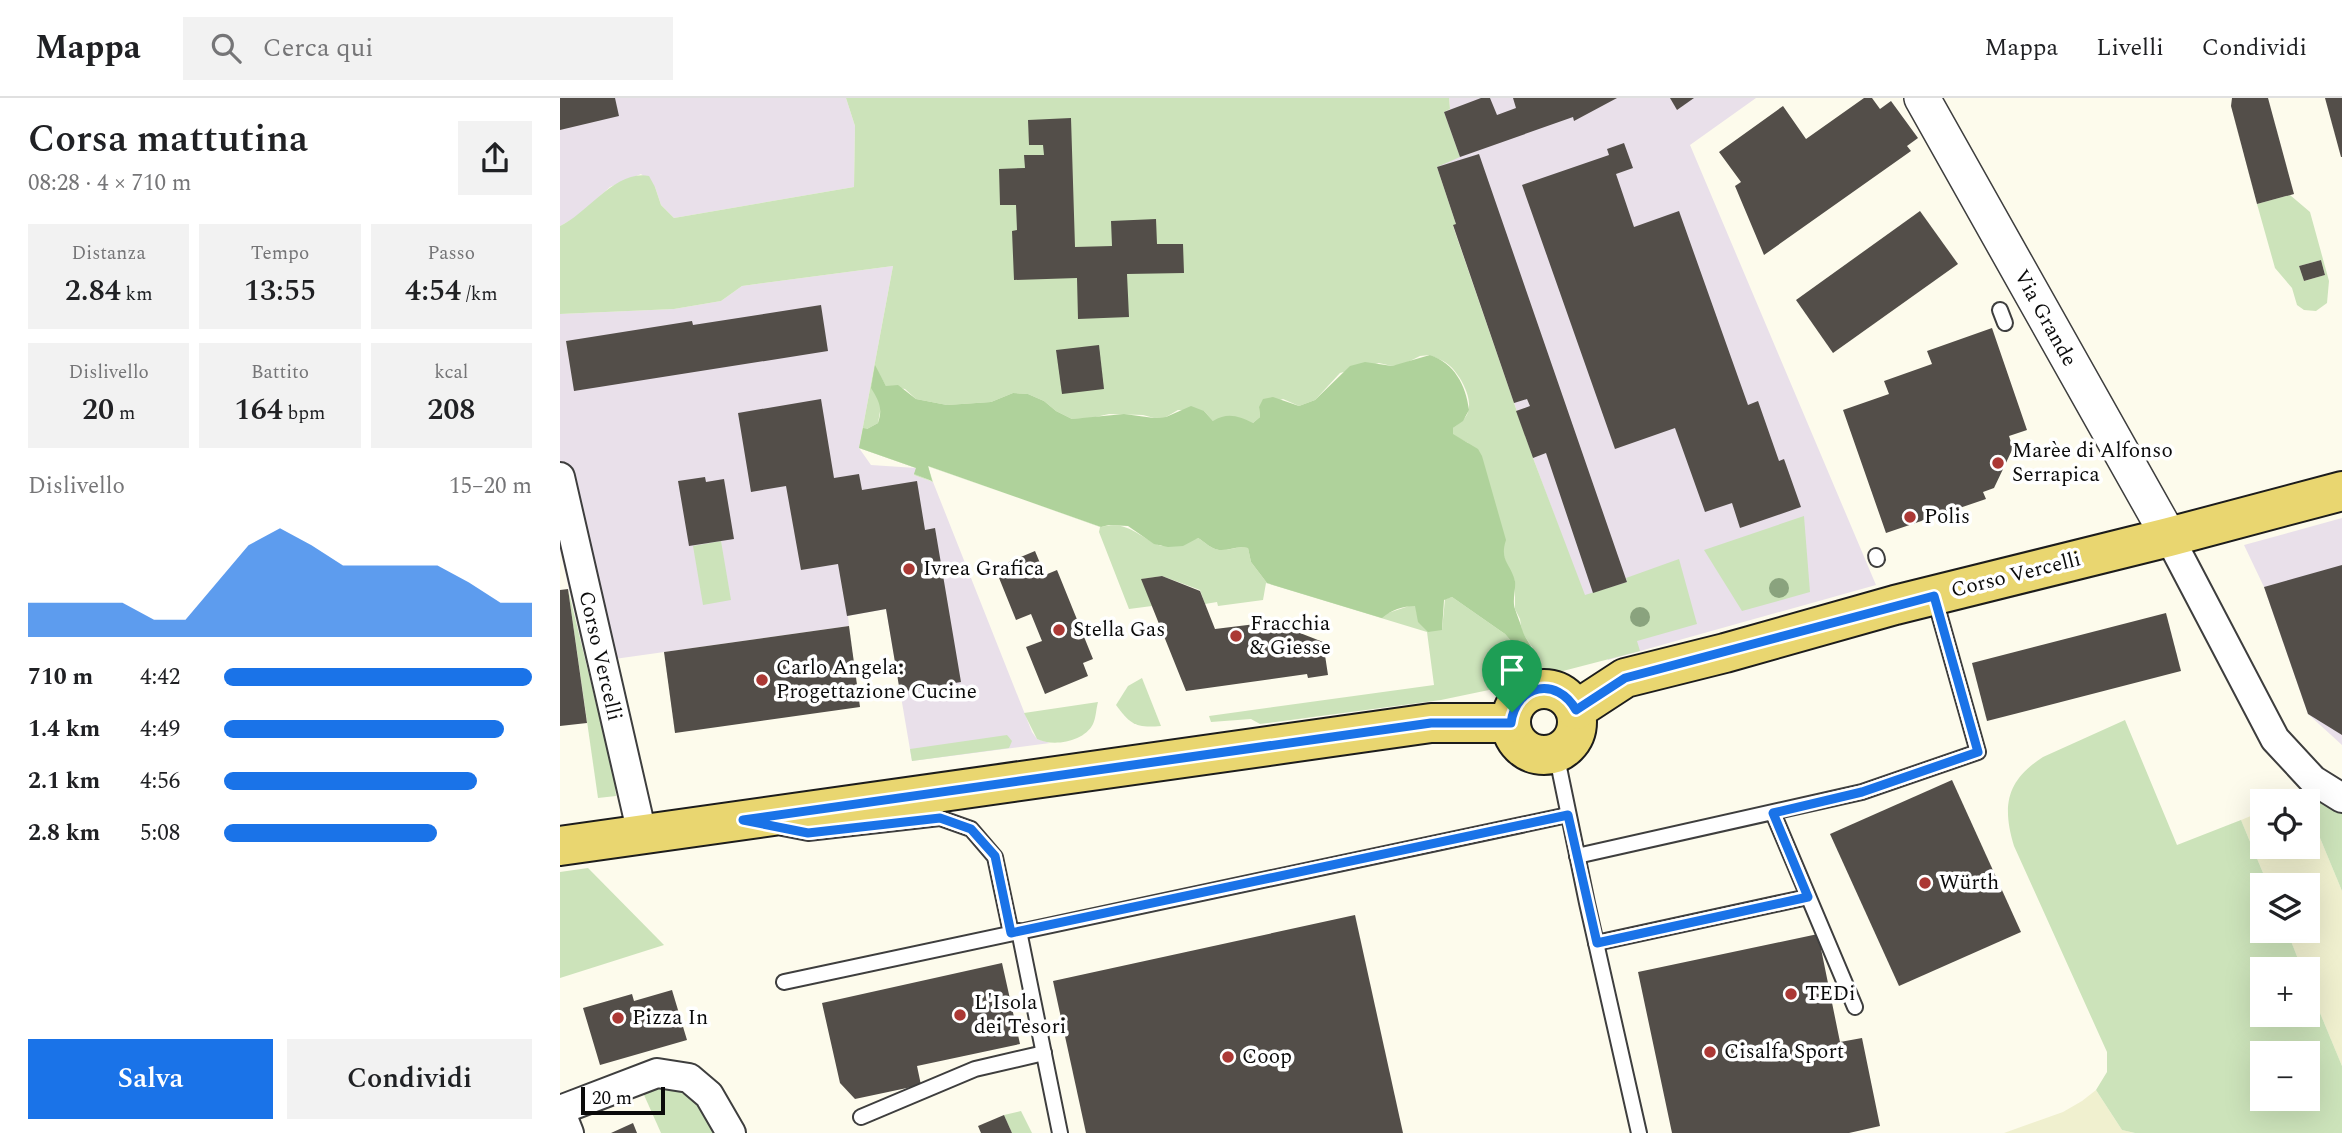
<!DOCTYPE html>
<html lang="it">
<meta charset="utf-8">
<style>
:root{--surface:#fff;--page:#f2f2f2;--text:#202124;--muted:#757577;--line:#e0e0e0;--accent:#1a73e8}
body{margin:0;font-family:Spectral,serif;background:var(--page);color:var(--text);height:100vh;display:flex;flex-direction:column;font-size:26px;white-space:nowrap}
*{box-sizing:border-box;margin:0}
p{font-size:23px;color:var(--muted)}
.icon{flex:none;width:38px;height:38px;fill:none;stroke:currentColor;stroke-width:2;stroke-linecap:round;stroke-linejoin:round}
.map{position:relative;flex:1;overflow:hidden}
.sheet{display:flex;flex-direction:column;background:var(--surface);width:560px}
.sheet>*{flex:none}
.tools{position:absolute;left:1690px;top:691px;display:grid;gap:14px}
.tools a{display:grid;place-items:center;width:70px;height:70px;border-radius:0px;background:var(--surface);box-shadow:0 7px 28px #0002;font-size:35px}
.scale{position:absolute;left:21px;bottom:18px;width:84px;box-sizing:border-box;padding-left:7px;border:4px solid #0b0b0b;border-top:0;font-size:19px;line-height:24px;white-space:nowrap;color:#0b0b0b;-webkit-text-stroke:5px #fff;paint-order:stroke}
.pin{position:absolute;display:grid;place-items:center;width:60px;height:60px;color:#fff;margin:-72px -30px;border-radius:50% 50% 50% 0;rotate:-45deg;box-shadow:0 0 7px #0007}
.pin .icon{rotate:45deg}
.round{display:grid;place-items:center;flex:none;width:74px;height:74px;border-radius:0px;background:var(--page)}
.headline{display:flex;align-items:center;justify-content:space-between;height:119px;padding:0 28px}
h1{font-size:38px;font-weight:600;line-height:52px}
.figures{display:grid;grid-template-columns:repeat(3,1fr);gap:10px;height:119px;padding:7px 28px}
.figures div{display:grid;align-content:center;border-radius:0px;background:var(--page);text-align:center}
.figures b{font-size:30px;font-weight:600}
.figures small{font-size:19px;font-weight:400}
.figures p{font-size:19px}
.chart{height:196px;padding:14px 28px}
.chart p{display:flex;justify-content:space-between}
.chart svg{width:100%;height:126px;margin-top:7px;fill:var(--accent);opacity:.7}
.cta{display:flex;gap:14px;margin-top:auto;padding:14px 28px}
.cta a{flex:1;height:80px;border-radius:0px;background:var(--accent);color:#fff;font-size:28px;font-weight:600;line-height:80px;text-align:center}
.cta a+a{background:var(--page);color:var(--text)}
ul{padding:0 28px;list-style:none;font-size:23px}
li{display:grid;grid-template-columns:112px 84px 1fr;align-items:center;height:52px}
li i{height:18px;border-radius:9px;background:var(--accent)}
header{display:flex;align-items:center;gap:42px;box-sizing:border-box;height:98px;padding:0 35px;background:var(--surface);border-bottom:2px solid var(--line)}
header strong{font-size:33px}
nav{display:flex;gap:38px;margin-inline-start:auto;font-size:24px}
.search{width:490px;height:63px;background:var(--page);display:flex;align-items:center;gap:18px;box-sizing:border-box;padding:0 24px;border-radius:0px;color:var(--muted);font-size:26px}
main{display:flex;flex:1;min-height:0}
.map>svg:first-child{display:block}
.industrial{fill:#e9e0ea}
.farmland{fill:#f0f0cf}
.green{fill:#cce3ba;fill-rule:evenodd}
.forest{fill:#afd29b}
.building{fill:#534e49}
.lines{fill:none;stroke-linecap:round;stroke-linejoin:round}
.service-casing{stroke:#3e3e3e;stroke-width:18}
.minor-casing{stroke:#3e3e3e;stroke-width:32}
.tertiary-casing{stroke:#3e3e3e;stroke-width:38}
.primary-casing{stroke:#1c1c1c;stroke-width:42}
.service{stroke:#fff;stroke-width:14}
.minor{stroke:#fff;stroke-width:28}
.tertiary{stroke:#fff;stroke-width:35}
.primary{stroke:#e9d670;stroke-width:38}
.tree{fill:#8aa37e}
.route-casing{stroke:#fff;stroke-width:14}
.route{stroke:#1a73e8;stroke-width:9}
.poi-dot{fill:#ab3834;stroke:#fff;stroke-width:2.5}
.labels{text-anchor:middle;dominant-baseline:central;stroke-width:7;stroke-linejoin:round;paint-order:stroke}
.street-label{font-size:21px;fill:#0b0b0b;stroke:#fff}
.poi-label{font-size:21px;fill:#0b0b0b;stroke:#fff;text-anchor:start}
</style>
<header>
<strong>Mappa</strong>
<div class="search"><svg class="icon" aria-label="search" viewBox="0 0 24 24"><circle cx="10" cy="10" r="6"/><path d="M15 15l6 6"/></svg>Cerca qui</div>
<nav><a>Mappa</a><a>Livelli</a><a>Condividi</a></nav>
</header>
<main>
<section class="sheet">
<div class="headline"><div><h1>Corsa mattutina</h1><p>08:28 · 4 × 710 m</p></div><a class="round"><svg class="icon" aria-label="share" viewBox="0 0 24 24"><path d="M12 15V3M7 8l5-5 5 5M5 13v7h14v-7"/></svg></a></div>
<div class="figures">
<div><p>Distanza</p><b>2.84<small> km</small></b></div>
<div><p>Tempo</p><b>13:55</b></div>
<div><p>Passo</p><b>4:54<small> /km</small></b></div>
</div>
<div class="figures">
<div><p>Dislivello</p><b>20<small> m</small></b></div>
<div><p>Battito</p><b>164<small> bpm</small></b></div>
<div><p>kcal</p><b>208</b></div>
</div>
<div class="chart"><p><span>Dislivello</span>15–20 m</p>
<svg viewBox="0 0 160 44" preserveAspectRatio="none"><path d="M0 44V32L10 32L20 32L30 32L40 38L50 38L60 25L70 12L80 6L90 12L100 19L110 19L120 19L130 19L140 25L150 32L160 32V44z"/></svg>
</div>
<ul>
<li><b>710 m</b>4:42<i style="width:100%"></i></li>
<li><b>1.4 km</b>4:49<i style="width:91%"></i></li>
<li><b>2.1 km</b>4:56<i style="width:82%"></i></li>
<li><b>2.8 km</b>5:08<i style="width:69%"></i></li>
</ul>
<div class="cta"><a>Salva</a><a>Condividi</a></div>
</section>
<div class="map">
<svg width="1782" height="1035" viewBox="0 0 1782 1035">
<rect width="100%" height="100%" fill="#fdfbec"/>
<g class="industrial">
<path d="M 0,0 L 286,0 L 295,28 L 294,89 L 114,120 L 101,107 L 95,89 L 81,76 L 50,89 L 18,118 L 0,128 Z"/>
<path d="M 889,0 L 1196,0 L 1130,47 L 1316,487 L 1048,562 L 973,360 L 893,127 L 896,126 L 877,69 L 884,14 L 890,11 Z"/>
<path d="M 333,168 L 299,350 L 311,367 L 356,370 L 354,377 L 373,384 L 472,634 L 477,641 L 490,645 L 352,663 L 326,511 L 288,518 L 289,528 L 26,565 L 0,452 L 0,216 L 114,211 L 161,203 L 182,188 Z"/>
<path d="M 1782,420 L 1782,647 L 1748,616 L 1704,489 L 1684,447 Z"/>
</g>
<g class="farmland">
<path d="M 1748,711 L 1782,793 L 1782,968 L 1748,886 L 1748,872 L 1742,871 L 1727,833 L 1748,833 L 1748,788 L 1708,787 L 1681,722 L 1703,713 L 1703,749 L 1748,749 Z"/>
<path d="M 1536,992 L 1562,1032 L 1575,1035 L 1444,1035 L 1503,1014 L 1522,1003 Z"/>
</g>
<g class="green">
<path d="M 286,0 L 889,0 L 890,11 L 884,14 L 900,59 L 877,69 L 896,126 L 893,128 L 973,360 L 1025,497 L 1067,484 L 1066,480 L 1119,461 L 1137,526 L 1077,543 L 1080,553 L 976,580 L 967,584 L 881,602 L 700,626 L 691,621 L 651,624 L 649,618 L 874,587 L 867,534 L 706,485 L 703,502 L 658,508 L 657,504 L 645,506 L 640,492 L 602,478 L 582,481 L 592,508 L 569,511 L 539,434 L 540,429 L 368,368 L 373,384 L 354,377 L 356,370 L 299,350 L 333,168 L 182,188 L 161,203 L 114,211 L 0,216 L 0,128 C 27,116 56,71 89,78 L 95,89 L 101,107 L 114,120 L 294,89 L 295,28 ZM 870,257 C 876,260 885,263 890,268 C 900,277 913,300 908,314 C 906,321 899,325 893,330 L 893,337 L 908,345 L 947,468 L 955,483 L 955,511 L 960,521 L 962,534 L 974,552 L 964,558 L 945,536 L 892,499 L 885,501 L 882,532 L 857,516 L 856,508 L 849,508 L 828,515 L 707,485 L 691,464 L 688,450 C 678,447 670,453 659,452 C 651,451 645,444 638,440 L 601,448 C 578,439 568,422 541,429 L 367,368 L 371,383 L 355,376 L 357,370 L 300,350 L 307,331 L 318,325 L 321,308 L 318,301 L 315,269 L 326,288 L 345,291 L 356,301 L 387,307 L 431,304 L 453,295 L 468,296 L 484,303 L 496,313 L 512,321 L 531,320 L 549,316 L 583,317 L 594,320 L 606,319 L 618,312 L 644,313 L 653,323 L 693,325 L 700,319 L 699,309 L 723,301 L 739,308 L 755,302 L 780,275 L 819,265 L 832,268 L 844,266 L 860,258 Z"/>
<path d="M 1730,97 L 1750,114 L 1769,183 L 1767,205 L 1756,213 L 1744,212 L 1737,207 L 1732,190 L 1715,170 L 1697,106 ZM 1761,162 L 1765,177 L 1744,183 L 1739,168 Z"/>
<path d="M 1244,418 L 1250,494 L 1182,513 L 1144,452 Z"/>
<path d="M 161,443 L 171,502 L 143,507 L 133,448 Z"/>
<path d="M 8,491 L 54,679 L 56,698 L 38,700 Z"/>
<path d="M 582,580 L 601,628 C 576,630 571,627 556,607 L 568,588 Z"/>
<path d="M 538,604 C 536,611 536,620 533,626 C 524,644 493,649 477,641 L 464,615 Z"/>
<path d="M 1565,622 L 1617,747 L 1681,722 L 1708,787 L 1703,788 L 1703,833 L 1727,833 L 1742,871 L 1703,872 L 1703,917 L 1748,917 L 1748,886 L 1782,968 L 1782,1035 L 1575,1035 L 1562,1032 L 1536,992 L 1547,974 L 1547,954 L 1454,748 C 1442,708 1446,683 1483,659 ZM 1703,956 L 1748,956 L 1748,1001 L 1703,1001 Z"/>
<path d="M 447,637 L 452,643 L 449,650 L 352,663 L 350,651 Z"/>
<path d="M 1748,694 L 1782,714 L 1782,793 L 1748,711 L 1748,704 L 1744,703 L 1740,698 Z"/>
<path d="M 28,770 L 104,847 L 0,880 L 0,774 Z"/>
<path d="M 86,985 L 130,993 L 160,1035 L 101,1035 L 80,988 Z"/>
<path d="M 461,1013 L 472,1035 L 452,1035 L 444,1017 Z"/>
</g>
<path class="forest" d="M 870,257 C 894,265 906,287 909,312 L 903,323 L 893,330 L 893,336 L 918,351 L 922,358 L 946,442 C 939,463 951,466 955,483 C 956,492 952,502 955,511 C 957,517 960,524 962,531 C 965,542 974,548 974,560 L 964,558 L 945,536 L 892,499 L 884,502 L 882,532 L 868,534 L 858,524 L 855,508 C 843,508 831,512 822,520 L 707,485 L 691,464 L 688,450 C 677,447 669,453 659,452 C 651,451 645,444 638,440 L 623,448 L 608,449 L 594,446 L 568,428 L 549,427 L 541,429 L 368,368 L 372,383 L 354,376 L 356,370 L 299,350 L 303,330 L 307,331 L 318,325 C 323,310 319,303 311,290 L 315,267 L 326,288 L 338,287 L 356,301 L 387,307 L 431,304 L 453,295 L 468,296 L 484,303 L 496,313 L 512,321 L 564,316 L 594,320 L 606,319 L 631,308 L 644,313 L 653,323 C 668,314 678,318 693,325 L 700,319 L 699,309 L 703,301 L 713,299 L 739,308 L 755,302 L 790,268 L 805,264 L 832,268 Z"/>
<g class="building">
<path d="M 0,0 L 55,0 L 59,18 L 0,32 Z"/>
<path d="M 921,0 L 930,0 L 937,17 L 956,10 L 953,0 L 1057,0 L 1014,23 L 1013,19 L 900,59 L 884,14 Z"/>
<path d="M 1110,0 L 1134,0 L 1117,12 Z"/>
<path d="M 1304,0 L 1312,0 L 1320,11 L 1331,3 L 1358,40 L 1347,48 L 1351,53 L 1204,157 L 1175,88 L 1181,84 L 1159,54 L 1223,8 L 1246,41 Z"/>
<path d="M 1672,0 L 1708,0 L 1734,96 L 1697,106 L 1671,8 Z"/>
<path d="M 1765,0 L 1782,0 L 1782,59 L 1781,59 Z"/>
<path d="M 511,20 L 515,149 L 552,148 L 551,123 L 596,121 L 597,146 L 623,146 L 624,175 L 567,176 L 569,219 L 518,221 L 517,180 L 454,182 L 452,133 L 457,132 L 456,107 L 440,107 L 439,71 L 465,70 L 464,57 L 484,57 L 483,47 L 469,47 L 468,22 Z"/>
<path d="M 1064,45 L 1073,70 L 1056,76 L 1074,129 L 1119,113 L 1188,307 L 1198,303 L 1219,363 L 1224,361 L 1241,409 L 1180,430 L 1172,405 L 1145,414 L 1115,330 L 1055,351 L 962,87 L 1049,57 L 1047,51 Z"/>
<path d="M 919,56 L 1067,484 L 1033,495 L 986,355 L 973,360 L 956,313 L 970,308 L 967,301 L 954,305 L 893,127 L 896,126 L 877,69 Z"/>
<path d="M 1360,113 L 1398,166 L 1273,255 L 1236,202 Z"/>
<path d="M 1761,162 L 1765,177 L 1744,183 L 1739,168 Z"/>
<path d="M 261,207 L 268,253 L 14,293 L 6,243 L 132,223 L 133,227 Z"/>
<path d="M 1432,230 L 1467,332 L 1449,338 L 1453,350 L 1434,390 L 1423,394 L 1426,401 L 1326,435 L 1283,312 L 1329,296 L 1324,283 L 1372,266 L 1367,253 Z"/>
<path d="M 539,247 L 544,291 L 502,296 L 496,252 Z"/>
<path d="M 261,301 L 274,380 L 299,376 L 302,392 L 357,383 L 365,432 L 375,430 L 401,584 L 340,594 L 326,511 L 287,518 L 278,466 L 241,472 L 226,388 L 191,394 L 178,315 Z"/>
<path d="M 145,379 L 146,384 L 164,381 L 174,441 L 129,448 L 118,383 Z"/>
<path d="M 475,453 L 485,477 L 497,472 L 533,561 L 523,565 L 528,578 L 485,596 L 466,549 L 482,543 L 471,516 L 456,522 L 435,470 Z"/>
<path d="M 1782,467 L 1782,637 L 1748,616 L 1704,489 Z"/>
<path d="M 602,478 L 640,493 L 655,531 L 712,524 L 763,544 L 768,577 L 748,580 L 747,576 L 626,593 L 581,481 Z"/>
<path d="M 8,491 L 27,625 L 0,628 L 0,492 Z"/>
<path d="M 1606,515 L 1621,573 L 1427,623 L 1412,565 Z"/>
<path d="M 289,528 L 300,609 L 115,635 L 104,554 Z"/>
<path d="M 1392,682 L 1461,834 L 1339,888 L 1270,736 Z"/>
<path d="M 795,817 L 843,1035 L 526,1035 L 493,883 Z"/>
<path d="M 1258,836 L 1280,944 L 1302,940 L 1320,1028 L 1289,1035 L 1112,1035 L 1078,874 Z"/>
<path d="M 442,865 L 460,946 L 357,968 L 361,987 L 295,1001 L 280,985 L 262,905 Z"/>
<path d="M 112,892 L 127,942 L 40,967 L 23,910 L 72,896 L 74,903 Z"/>
<path d="M 444,1017 L 452,1035 L 421,1035 L 418,1028 Z"/>
<path d="M 73,1025 L 77,1035 L 51,1035 Z"/>
</g>
<g class="lines">
<defs>
<g id="service">
<path d="M 1440,212 L 1445,225"/>
<path d="M 1316,458 L 1317,461"/>
<path d="M 996,655 L 1027,805 L 1079,1035"/>
<path d="M 1213,715 L 1295,909"/>
<path d="M 222,730 L 248,735 L 380,720 L 411,731 L 435,759 L 451,835"/>
<path d="M 1017,758 L 1302,694 L 1418,654 L 1374,498"/>
<path d="M 459,833 L 500,1035"/>
<path d="M 1036,845 L 1248,799"/>
<path d="M 224,884 L 1008,717"/>
<path d="M 301,1019 L 415,971 L 484,955"/>
</g>
<g id="minor">
<path d="M 0,379 L 82,736"/>
<path d="M 1609,439 L 1715,641 L 1753,682 L 1782,700"/>
<path d="M 0,1012 L 97,975 L 129,980 L 149,997 L 171,1035"/>
<path d="M 0,1012 L 9,1035"/>
</g>
<path id="tertiary" d="M 1362,0 L 1609,439"/>
<g id="primary">
<circle cx="984" cy="624" r="33"/>
<path d="M 1016,612 L 1065,580 L 1165,555 L 1335,507 L 1609,439 L 1782,393"/>
<path d="M 0,748 L 871,625 L 951,625"/>
</g>
</defs>
<use href="#service" class="service-casing"/>
<use href="#minor" class="minor-casing"/>
<use href="#tertiary" class="tertiary-casing"/>
<use href="#primary" class="primary-casing"/>
<use href="#service" class="service"/>
<use href="#minor" class="minor"/>
<use href="#tertiary" class="tertiary"/>
<use href="#primary" class="primary"/>
</g>
<g class="tree">
<circle cx="1219" cy="490" r="10"/>
<circle cx="1080" cy="519" r="10"/>
</g>
<g class="lines">
<defs>
<path id="route" d="M 1374,498 L 1418,654 L 1302,694 L 1213,715 L 1248,799 L 1037,845 L 1008,717 L 451,835 L 435,758 L 411,731 L 380,720 L 248,735 L 183,722 L 871,625 L 951,625 C 956,586 997,578 1016,612 L 1065,580 Z"/>
</defs>
<use href="#route" class="route-casing"/>
<use href="#route" class="route"/>
</g>
<g class="poi-dot">
<circle cx="1438" cy="365" r="7"/>
<circle cx="1350" cy="419" r="7"/>
<circle cx="349" cy="471" r="7"/>
<circle cx="499" cy="532" r="7"/>
<circle cx="676" cy="538" r="7"/>
<circle cx="202" cy="582" r="7"/>
<circle cx="1365" cy="785" r="7"/>
<circle cx="1231" cy="896" r="7"/>
<circle cx="400" cy="917" r="7"/>
<circle cx="58" cy="920" r="7"/>
<circle cx="1150" cy="954" r="7"/>
<circle cx="668" cy="959" r="7"/>
</g>
<g class="labels">
<g class="street-label">
<text transform="translate(1485 220) rotate(61)">Via Grande</text>
<text transform="translate(1456 477) rotate(-14)">Corso Vercelli</text>
<text transform="translate(40 558) rotate(77)">Corso Vercelli</text>
</g>
<g class="poi-label">
<text x="1452" y="353">Marèe di Alfonso<tspan x="1452" dy="24">Serrapica</tspan></text>
<text x="1364" y="419">Polis</text>
<text x="363" y="471">Ivrea Grafica</text>
<text x="690" y="526">Fracchia<tspan x="690" dy="24">&amp; Giesse</tspan></text>
<text x="513" y="532">Stella Gas</text>
<text x="216" y="570">Carlo Angela:<tspan x="216" dy="24">Progettazione Cucine</tspan></text>
<text x="1379" y="785">Würth</text>
<text x="1245" y="896">TEDi</text>
<text x="414" y="905">L'Isola<tspan x="414" dy="24">dei Tesori</tspan></text>
<text x="72" y="920">Pizza In</text>
<text x="1164" y="954">Cisalfa Sport</text>
<text x="682" y="959">Coop</text>
</g>
</g>
</svg>
<div class="tools">
<a><svg class="icon" aria-label="locate" viewBox="0 0 24 24"><circle cx="12" cy="12" r="6"/><path d="M12 2v4M12 18v4M2 12h4M18 12h4"/></svg></a>
<a><svg class="icon" aria-label="layers" viewBox="0 0 24 24"><path d="M12 4l9 5-9 5-9-5zM3 14l9 5 9-5"/></svg></a>
<a>+</a>
<a>−</a>
</div>
<div class="scale">20 m</div>
<div class="pin" style="left:952px;top:614px;background:#1e9e55"><svg class="icon" aria-label="arrive" viewBox="0 0 24 24"><path d="M6 21V4h12l-3 4 3 4H6"/></svg></div>
</div>
</main>
